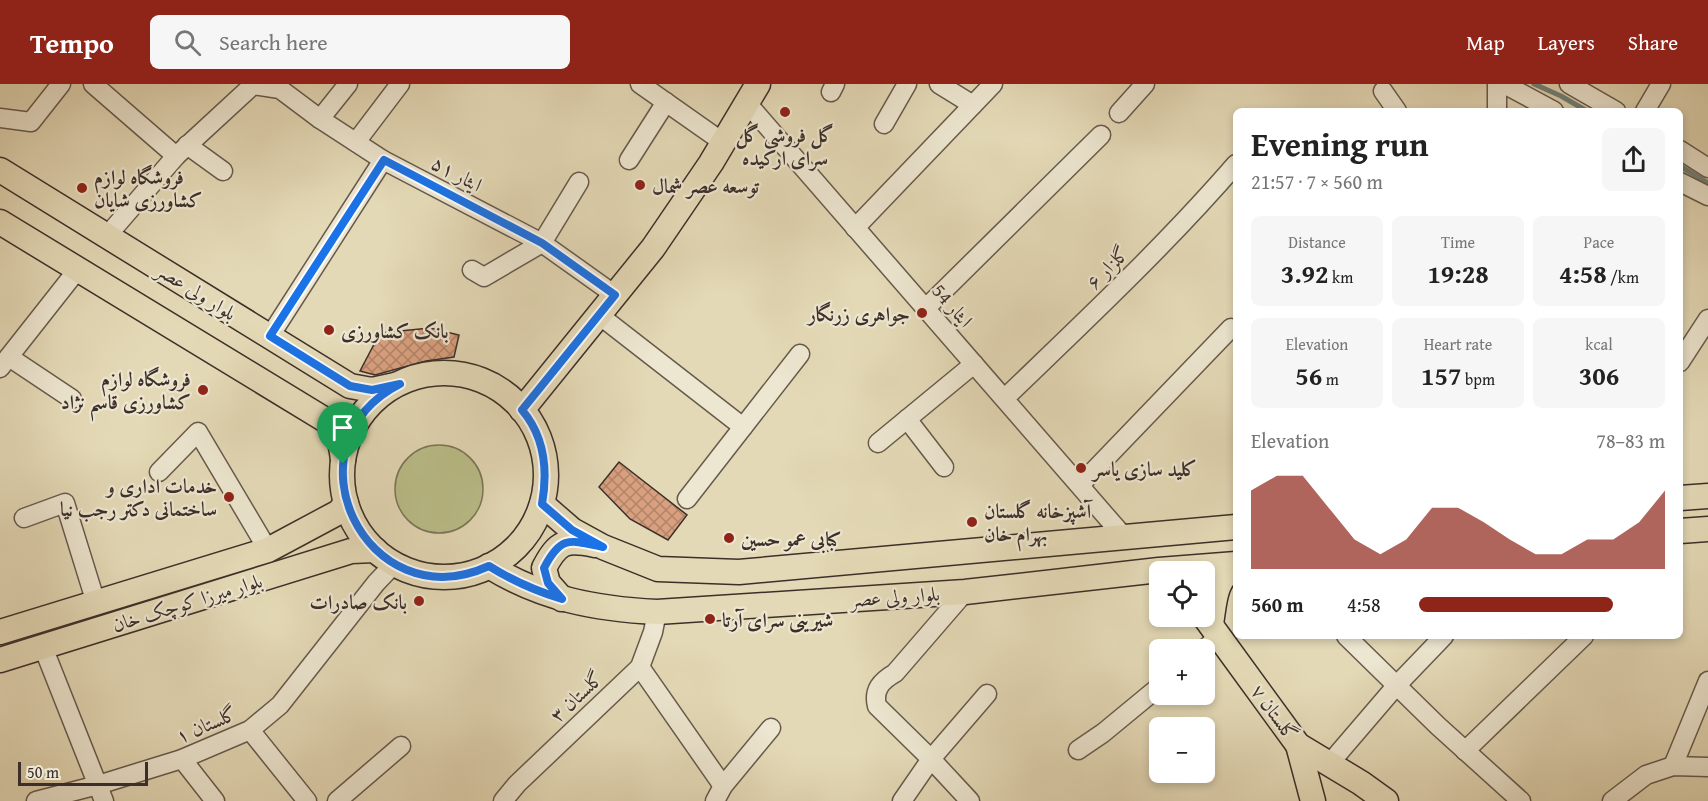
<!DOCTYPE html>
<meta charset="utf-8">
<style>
:root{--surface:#fff;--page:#f6f6f6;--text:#222;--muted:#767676;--accent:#8f2418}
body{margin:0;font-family:"Gentium Book Plus",Amiri,serif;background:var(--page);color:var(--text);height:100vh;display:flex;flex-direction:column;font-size:22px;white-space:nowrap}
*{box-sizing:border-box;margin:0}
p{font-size:20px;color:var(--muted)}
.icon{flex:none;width:33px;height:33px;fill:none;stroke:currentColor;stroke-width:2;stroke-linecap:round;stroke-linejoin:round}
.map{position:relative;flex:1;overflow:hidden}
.panel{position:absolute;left:1233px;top:24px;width:450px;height:531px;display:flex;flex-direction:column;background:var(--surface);border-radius:9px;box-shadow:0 3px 9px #0003}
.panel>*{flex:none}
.buttons{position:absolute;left:1149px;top:477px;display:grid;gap:12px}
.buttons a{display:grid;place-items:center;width:66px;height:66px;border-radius:9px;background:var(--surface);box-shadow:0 3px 9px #0003;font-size:30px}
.scale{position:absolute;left:18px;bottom:15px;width:130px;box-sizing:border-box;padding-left:6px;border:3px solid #3c2f2a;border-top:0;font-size:16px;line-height:21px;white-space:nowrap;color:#3c2f2a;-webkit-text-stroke:4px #ede6d0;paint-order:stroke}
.pin{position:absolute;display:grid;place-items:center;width:51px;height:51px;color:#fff;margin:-62px -26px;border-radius:50% 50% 50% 0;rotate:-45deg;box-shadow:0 0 6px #0007}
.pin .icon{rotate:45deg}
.round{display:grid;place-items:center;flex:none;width:63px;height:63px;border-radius:9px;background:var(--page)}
.headline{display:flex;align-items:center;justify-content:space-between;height:102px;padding:0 18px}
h1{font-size:33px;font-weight:600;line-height:45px}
.stats{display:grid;grid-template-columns:repeat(3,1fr);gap:9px;height:102px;padding:6px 18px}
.stats div{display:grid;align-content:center;border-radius:9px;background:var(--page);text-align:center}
.stats b{font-size:26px;font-weight:600}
.stats small{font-size:16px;font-weight:400}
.stats p{font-size:16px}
.chart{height:168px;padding:12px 18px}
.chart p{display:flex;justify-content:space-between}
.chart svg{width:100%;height:108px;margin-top:6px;fill:var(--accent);opacity:.7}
ul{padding:0 18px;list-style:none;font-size:20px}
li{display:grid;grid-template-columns:96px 72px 1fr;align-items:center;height:45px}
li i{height:15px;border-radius:8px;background:var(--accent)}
header{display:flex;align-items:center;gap:36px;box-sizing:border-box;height:84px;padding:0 30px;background:var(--accent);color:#fff}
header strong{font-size:28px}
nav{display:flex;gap:33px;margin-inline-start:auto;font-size:21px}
.search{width:420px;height:54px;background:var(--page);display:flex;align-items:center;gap:15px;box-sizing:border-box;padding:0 21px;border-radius:9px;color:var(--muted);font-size:22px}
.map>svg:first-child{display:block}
.green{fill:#babe89;stroke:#7b765a;stroke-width:1.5}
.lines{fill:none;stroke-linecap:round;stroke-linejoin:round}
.stream{stroke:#71827b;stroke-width:5}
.building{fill:url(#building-cross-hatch);stroke:#3c2f2a;stroke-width:1.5}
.minor-casing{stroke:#665a4d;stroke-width:21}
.major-casing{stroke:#3c2f2a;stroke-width:27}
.minor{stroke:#ede6d0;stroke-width:18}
.major{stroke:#e4d9b6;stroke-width:24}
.route-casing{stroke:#fff;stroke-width:12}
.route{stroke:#1a73e8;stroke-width:8}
.poi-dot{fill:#8f2418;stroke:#ede6d0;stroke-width:2}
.labels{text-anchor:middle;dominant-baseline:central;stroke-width:4.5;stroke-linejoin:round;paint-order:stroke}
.poi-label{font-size:20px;font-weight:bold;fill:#3c2f2a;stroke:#ede6d0;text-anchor:start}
.street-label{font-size:20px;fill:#3c2f2a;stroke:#ede6d0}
</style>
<header>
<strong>Tempo</strong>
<div class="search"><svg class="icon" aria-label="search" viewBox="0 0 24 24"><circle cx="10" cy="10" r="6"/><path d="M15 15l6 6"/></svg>Search here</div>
<nav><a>Map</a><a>Layers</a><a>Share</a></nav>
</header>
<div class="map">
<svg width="1708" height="717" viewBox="0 0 1708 717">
<defs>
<pattern id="building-cross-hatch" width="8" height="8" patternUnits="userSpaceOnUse" patternTransform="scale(1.5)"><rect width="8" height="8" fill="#d9a07f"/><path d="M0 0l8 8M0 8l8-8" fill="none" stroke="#b18368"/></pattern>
</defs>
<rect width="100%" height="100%" fill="#e4d9b6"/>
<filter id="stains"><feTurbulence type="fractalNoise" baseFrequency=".00333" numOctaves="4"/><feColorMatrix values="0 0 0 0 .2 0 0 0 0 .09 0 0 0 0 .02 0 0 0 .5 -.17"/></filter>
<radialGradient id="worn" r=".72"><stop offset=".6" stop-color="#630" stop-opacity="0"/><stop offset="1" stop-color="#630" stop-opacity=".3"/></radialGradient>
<circle class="green" cx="439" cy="405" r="44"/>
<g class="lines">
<g class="stream">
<path d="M 1534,0 L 1561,12 L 1587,27"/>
<path d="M 1680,82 L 1708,99"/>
</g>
</g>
<g class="building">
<path d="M 430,244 L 459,251 L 454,273 L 426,277 L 375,291 L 360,287 L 380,249 Z"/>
<path d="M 619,378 L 687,431 L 668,456 L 630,435 L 599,403 Z"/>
</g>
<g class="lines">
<defs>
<g id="minor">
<path d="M 93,0 L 176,72"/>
<path d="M 640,0 L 724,59"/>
<path d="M 939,0 L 973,21"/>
<path d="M 1504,0 L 1554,27"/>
<path d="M 1569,0 L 1616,27"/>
<path d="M 1383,7 L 1397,27"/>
<path d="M 831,8 L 835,0"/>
<path d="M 747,19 L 1125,454"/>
<path d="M 1497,27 L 1497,0"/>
<path d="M 1645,27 L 1661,0"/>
<path d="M 1119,29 L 1145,0"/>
<path d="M 0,34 L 31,38 L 61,0"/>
<path d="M 320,35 L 348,0"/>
<path d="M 884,40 L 907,0"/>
<path d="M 356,58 L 400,0"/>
<path d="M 187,61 L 223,87"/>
<path d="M 1680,66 L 1708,84"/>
<path d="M 629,76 L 666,18"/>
<path d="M 1680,98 L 1708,112"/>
<path d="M 855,144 L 993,0"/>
<path d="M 107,152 L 176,72 L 253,1 L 280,5 L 320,35 L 383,76 L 542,159 L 615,211"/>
<path d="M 472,186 L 484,193 L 542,159 L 579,98"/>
<path d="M 926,224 L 1101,51"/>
<path d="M 599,231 L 743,343"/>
<path d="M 270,252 L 383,76"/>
<path d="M 9,273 L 72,315"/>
<path d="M 1680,278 L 1708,235"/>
<path d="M 0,284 L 78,185"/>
<path d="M 1005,314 C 1084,238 1164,163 1236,80"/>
<path d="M 907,335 L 944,383"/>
<path d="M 878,359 L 974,280"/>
<path d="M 159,388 L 198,348 L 268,466"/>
<path d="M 1080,401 L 1231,244"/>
<path d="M 687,415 L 800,270"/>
<path d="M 24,434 L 65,419 L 96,519"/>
<path d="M 965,508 L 895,589 C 881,597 873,606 877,622 L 931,675 L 970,717"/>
<path d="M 1346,552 L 1438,642 L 1521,717"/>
<path d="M 43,563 L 104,717"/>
<path d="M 1203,566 L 1220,552"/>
<path d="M 640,583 L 723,702"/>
<path d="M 250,646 L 307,717"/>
<path d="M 1078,666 L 1103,649 L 1160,602"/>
<path d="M 1465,667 L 1584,552"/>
<path d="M 182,675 L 215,717"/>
<path d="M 1330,679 L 1396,602 L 1444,552"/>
<path d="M 1673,682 L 1708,597"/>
<path d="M 36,717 L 98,701 L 182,675 L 250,646 L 280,621 L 376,499 L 394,480"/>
<path d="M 337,717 L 401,662"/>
<path d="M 503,717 L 517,700 L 640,583 L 653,548 L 657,528"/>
<path d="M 715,717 L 723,702 L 771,644"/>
<path d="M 902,717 L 931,675 L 987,610"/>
<path d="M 1612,717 L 1646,691 L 1673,682 L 1708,683"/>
</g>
<g id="major">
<path d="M 0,86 L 350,302 L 372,306 L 395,301"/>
<path d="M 0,138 L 327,337 C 339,349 341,359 343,376"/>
<circle cx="444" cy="391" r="102"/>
<path d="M 522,326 L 653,164 L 711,79 L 758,0"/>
<path d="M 1680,414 L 1708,412"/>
<path d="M 542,420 L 572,446 L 603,463 L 658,485 L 739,488 L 1236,443"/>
<path d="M 1680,447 L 1708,445"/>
<path d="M 489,482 C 542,515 596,525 657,528 L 965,508 L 1159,486 L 1236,480"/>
<path d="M 562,515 L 548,499 L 544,484 C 558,457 566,455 595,461"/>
<path d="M 1204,532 L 1298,661 L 1361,699 L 1386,717"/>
<path d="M 1211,540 C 1215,516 1214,496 1236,482"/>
<path d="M 0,548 L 268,466 L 339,428 L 346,419"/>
<path d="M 0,576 L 351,467 L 375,466"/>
<path d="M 1298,661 L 1313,717"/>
</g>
</defs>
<use href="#minor" class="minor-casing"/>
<use href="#major" class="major-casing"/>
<use href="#minor" class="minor"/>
<use href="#major" class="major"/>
</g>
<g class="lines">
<defs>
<path id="route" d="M 384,76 L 542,159 L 615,211 L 522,326 C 545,353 548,386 542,420 L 572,446 L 603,463 C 570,456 561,451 544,484 L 548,499 L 562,515 C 536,507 513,497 489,482 C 366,538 281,361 400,300 L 372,306 L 350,302 L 270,252 Z"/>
</defs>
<use href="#route" class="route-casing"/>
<use href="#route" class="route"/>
</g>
<g class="poi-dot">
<circle cx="785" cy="28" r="6"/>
<circle cx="640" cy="101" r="6"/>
<circle cx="82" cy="104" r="6"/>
<circle cx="922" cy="229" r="6"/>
<circle cx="329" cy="246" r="6"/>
<circle cx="203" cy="306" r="6"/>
<circle cx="1081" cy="384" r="6"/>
<circle cx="229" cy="413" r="6"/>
<circle cx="972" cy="438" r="6"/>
<circle cx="729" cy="454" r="6"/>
<circle cx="419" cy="517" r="6"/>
<circle cx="710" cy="535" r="6"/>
</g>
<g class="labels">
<g class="poi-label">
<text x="785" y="50" text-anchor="middle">گل فروشی گل<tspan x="785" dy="23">سرای ارکیده</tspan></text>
<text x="94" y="92">فروشگاه لوازم<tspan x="94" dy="23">کشاورزی شایان</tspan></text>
<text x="652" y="101">توسعه عصر شمال</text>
<text x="910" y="229" text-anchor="end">جواهری زرنگار</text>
<text x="341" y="246">بانک کشاورزی</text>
<text x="191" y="294" text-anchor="end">فروشگاه لوازم<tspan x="191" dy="23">کشاورزی قاسم نژاد</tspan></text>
<text x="1093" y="384">کلید سازی یاسر</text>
<text x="217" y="401" text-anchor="end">خدمات اداری و<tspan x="217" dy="23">ساختمانی دکتر رجب نیا</tspan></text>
<text x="984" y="426">آشپزخانه گلستان<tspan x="984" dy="23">بهرام خان</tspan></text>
<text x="741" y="454">کبابی عمو حسین</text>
<text x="407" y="517" text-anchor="end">بانک صادرات</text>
<text x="722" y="535">شیرینی سرای آرتا</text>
</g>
<g class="street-label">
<text transform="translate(457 89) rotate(28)">ایثار ۵۱</text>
<text transform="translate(1107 183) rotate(-45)">گلزار ۶</text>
<text transform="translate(197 207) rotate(32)">بلوار ولی عصر</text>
<text transform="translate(953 221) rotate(49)">ایثار 54</text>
<text transform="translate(895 512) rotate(-4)">بلوار ولی عصر</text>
<text transform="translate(187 518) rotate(-17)">بلوار میرزا کوچک خان</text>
<text transform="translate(576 612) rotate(-43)">گلستان ۳</text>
<text transform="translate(1275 628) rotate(54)">گلستان ۷</text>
<text transform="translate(206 640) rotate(-23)">گلستان ۱</text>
</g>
</g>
<rect width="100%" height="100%" filter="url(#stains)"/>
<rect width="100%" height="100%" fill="url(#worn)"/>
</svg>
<div class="buttons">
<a><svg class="icon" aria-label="locate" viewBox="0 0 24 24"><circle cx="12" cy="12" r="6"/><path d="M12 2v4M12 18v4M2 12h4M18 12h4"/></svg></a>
<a>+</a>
<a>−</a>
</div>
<div class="scale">50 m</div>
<div class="pin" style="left:343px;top:380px;background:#1e9e55"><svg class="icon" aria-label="arrive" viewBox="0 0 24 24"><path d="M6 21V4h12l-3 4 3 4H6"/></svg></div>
<section class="panel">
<div class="headline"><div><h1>Evening run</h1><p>21:57 · 7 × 560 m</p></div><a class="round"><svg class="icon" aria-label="share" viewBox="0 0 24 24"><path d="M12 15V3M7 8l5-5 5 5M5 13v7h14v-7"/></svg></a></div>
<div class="stats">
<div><p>Distance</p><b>3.92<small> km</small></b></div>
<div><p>Time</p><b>19:28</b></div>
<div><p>Pace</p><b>4:58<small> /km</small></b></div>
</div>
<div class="stats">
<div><p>Elevation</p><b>56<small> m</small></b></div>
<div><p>Heart rate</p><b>157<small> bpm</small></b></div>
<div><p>kcal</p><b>306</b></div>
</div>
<div class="chart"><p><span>Elevation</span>78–83 m</p>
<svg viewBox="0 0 160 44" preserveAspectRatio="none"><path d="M0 44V12L10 6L20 6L30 19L40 32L50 38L60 32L70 19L80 19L90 25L100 32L110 38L120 38L130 32L140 32L150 25L160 12V44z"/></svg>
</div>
<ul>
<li><b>560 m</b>4:58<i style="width:79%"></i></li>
</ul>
</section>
</div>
